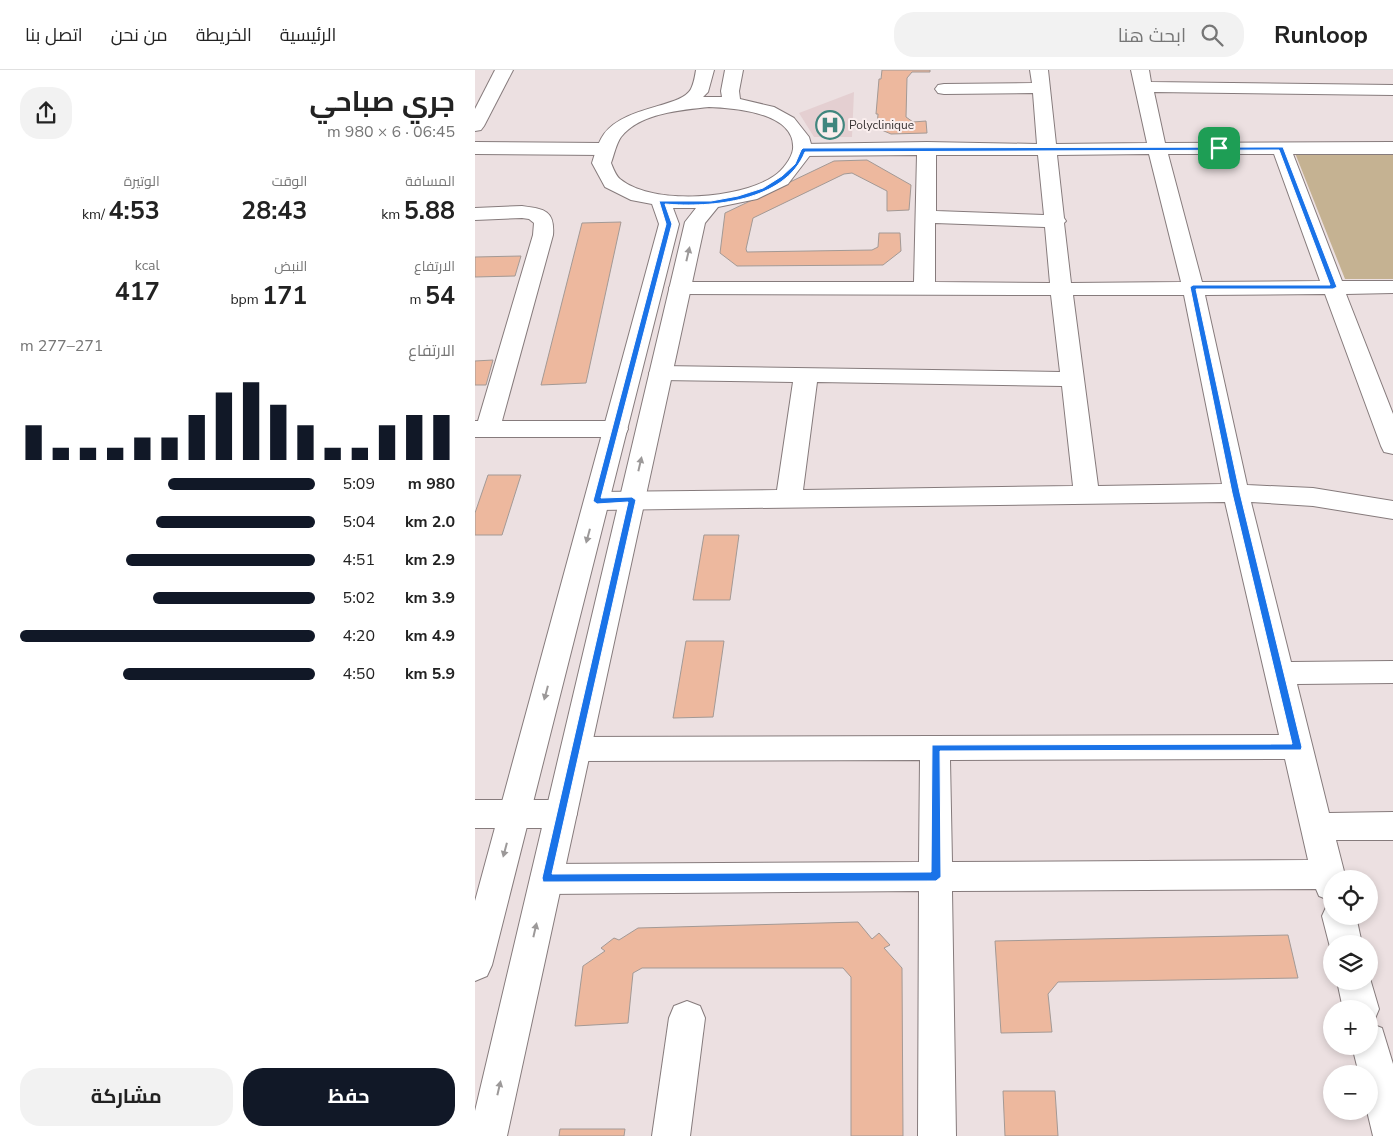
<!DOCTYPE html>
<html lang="ar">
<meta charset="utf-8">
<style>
:root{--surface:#fff;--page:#f2f2f2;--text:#222;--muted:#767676;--line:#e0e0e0;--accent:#111827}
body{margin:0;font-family:"Nunito Sans",Cairo,sans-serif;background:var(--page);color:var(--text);direction:rtl;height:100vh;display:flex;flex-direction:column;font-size:19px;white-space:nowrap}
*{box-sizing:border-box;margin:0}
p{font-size:16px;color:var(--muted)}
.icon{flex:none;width:28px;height:28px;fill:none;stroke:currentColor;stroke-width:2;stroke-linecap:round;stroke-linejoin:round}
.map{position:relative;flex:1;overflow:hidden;direction:ltr}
.panel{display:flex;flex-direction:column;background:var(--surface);width:475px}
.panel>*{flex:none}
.tools{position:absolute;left:848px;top:800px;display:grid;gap:10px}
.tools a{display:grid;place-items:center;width:55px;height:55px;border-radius:50%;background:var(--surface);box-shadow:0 2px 8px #0003;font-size:25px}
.pin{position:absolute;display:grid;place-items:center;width:42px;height:42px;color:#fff;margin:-21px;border-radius:10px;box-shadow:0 2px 8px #0006}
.round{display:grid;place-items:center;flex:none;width:52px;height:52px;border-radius:20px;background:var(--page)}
.headline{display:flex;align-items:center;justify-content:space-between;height:85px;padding:0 20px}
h1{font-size:28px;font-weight:700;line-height:38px}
.metrics{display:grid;grid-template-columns:repeat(3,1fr);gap:8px;height:85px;padding:5px 20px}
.metrics div{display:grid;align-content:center}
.metrics b{font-size:25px;font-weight:700}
.metrics small{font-size:14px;font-weight:400}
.metrics p{font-size:14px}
.chart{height:140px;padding:10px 20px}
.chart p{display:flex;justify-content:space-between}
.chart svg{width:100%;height:90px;margin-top:5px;stroke:var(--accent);stroke-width:6}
.primary-button{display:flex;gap:10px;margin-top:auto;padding:10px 20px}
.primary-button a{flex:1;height:58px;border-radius:20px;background:var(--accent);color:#fff;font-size:20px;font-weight:700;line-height:58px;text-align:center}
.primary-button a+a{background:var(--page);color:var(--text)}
ul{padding:0 20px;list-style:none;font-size:16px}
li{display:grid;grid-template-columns:80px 60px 1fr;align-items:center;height:38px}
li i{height:12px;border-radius:6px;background:var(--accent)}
header{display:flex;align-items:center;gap:30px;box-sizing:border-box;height:70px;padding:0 25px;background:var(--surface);border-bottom:1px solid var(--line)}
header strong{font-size:24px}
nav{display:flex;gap:28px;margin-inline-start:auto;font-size:18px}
.search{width:350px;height:45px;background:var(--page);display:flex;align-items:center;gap:12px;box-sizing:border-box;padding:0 18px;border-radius:20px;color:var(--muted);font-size:19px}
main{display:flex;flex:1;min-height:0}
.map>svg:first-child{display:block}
.built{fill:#e4cfd1}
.green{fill:#c5b292}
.building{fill:#edb89e;stroke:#a39995}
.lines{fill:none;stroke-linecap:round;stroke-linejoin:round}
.street-casing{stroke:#867b7c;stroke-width:2}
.secondary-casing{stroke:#867b7c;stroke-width:2}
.street{fill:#fff;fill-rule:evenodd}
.secondary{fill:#fff;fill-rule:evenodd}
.oneway{fill:#9c9999}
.route{fill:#1a73e8;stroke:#fff;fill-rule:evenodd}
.labels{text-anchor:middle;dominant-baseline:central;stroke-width:4;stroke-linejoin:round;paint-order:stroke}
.far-poi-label{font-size:12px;fill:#383333;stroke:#faeeee;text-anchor:start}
</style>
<header>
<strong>Runloop</strong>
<div class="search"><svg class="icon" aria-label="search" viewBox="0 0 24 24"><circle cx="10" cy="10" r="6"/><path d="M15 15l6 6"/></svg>ابحث هنا</div>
<nav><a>الرئيسية</a><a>الخريطة</a><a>من نحن</a><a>اتصل بنا</a></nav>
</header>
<main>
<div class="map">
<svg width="918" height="1066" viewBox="0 0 918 1066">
<rect width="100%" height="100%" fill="#ece0e1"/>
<path class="built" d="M 379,22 L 377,67 L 339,67 L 324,43 Z"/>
<path class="green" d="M 820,83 L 918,83 L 918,209 L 870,209 Z"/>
<g class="building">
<path d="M 407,0 L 455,0 L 455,2 L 437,2 L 432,8 L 431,47 L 438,52 L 451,51 L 452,63 L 416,64 L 402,58 L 403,44 L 401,44 L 404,9 L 406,9 Z"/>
<path d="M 392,90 L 436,115 L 434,140 L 412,141 L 412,121 L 377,103 L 369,104 L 278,148 L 271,179 L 272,182 L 397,180 L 403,177 L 404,163 L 425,163 L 426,181 L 408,195 L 262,196 L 245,183 L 250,143 L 359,91 Z"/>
<path d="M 146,152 L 111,313 L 66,315 L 107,153 Z"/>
<path d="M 46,186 L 40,206 L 0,207 L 0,187 Z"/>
<path d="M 18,290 L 11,315 L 0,315 L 0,291 Z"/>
<path d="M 13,405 L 46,405 L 27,465 L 0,465 L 0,443 Z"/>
<path d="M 229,465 L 264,465 L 255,530 L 218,530 Z"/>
<path d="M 211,571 L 249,571 L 238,647 L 198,648 Z"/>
<path d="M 383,852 L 397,869 L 404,863 L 415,875 L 409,878 L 427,898 L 428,1066 L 376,1066 L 376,907 L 368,898 L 167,898 L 158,903 L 153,953 L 100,956 L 108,896 L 130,881 L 126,878 L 139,868 L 144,870 L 163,858 Z"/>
<path d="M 813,865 L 823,908 L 583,912 L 573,924 L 577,962 L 526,963 L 520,871 Z"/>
<path d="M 528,1021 L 580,1021 L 583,1066 L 530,1066 Z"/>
<path d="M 85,1059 L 150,1059 L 149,1066 L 84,1066 Z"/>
</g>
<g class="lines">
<defs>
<g id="street">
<path d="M 20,0 L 38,0 L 9,56 L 6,60 L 0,61 L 0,39 Z"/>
<path d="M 555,0 L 573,0 L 581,74 L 672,73 L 656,0 L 674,0 L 676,12 L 918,15 L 918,25 L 679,22 L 690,73 L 918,72 L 918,84 L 818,84 L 867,211 L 918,211 L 918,223 L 871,224 L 918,344 L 918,384 L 909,382 L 906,376 L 850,224 L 730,225 L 772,415 L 838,418 L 918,431 L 918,449 L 838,436 L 776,432 L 816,592 L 918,591 L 918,613 L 822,614 L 854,743 L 918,742 L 918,770 L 861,770 L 871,809 L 856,809 L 856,831 L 844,826 L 841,819 L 477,821 L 481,1066 L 443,1066 L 444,821 L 71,824 L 59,819 L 55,809 L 59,799 L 71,794 L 444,792 L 445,690 L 101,691 L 90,688 L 86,679 L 90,670 L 101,667 L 804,665 L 750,432 L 122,440 L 113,437 L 109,431 L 113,425 L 122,422 L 302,420 L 318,312 L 186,310 L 178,308 L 174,303 L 178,298 L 186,296 L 585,302 L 576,225 L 205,224 L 197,223 L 194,218 L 197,213 L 205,212 L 439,212 L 442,85 L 328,86 L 321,84 L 319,80 L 321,76 L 328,74 L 452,72 L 562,74 L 558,23 L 469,24 L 463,23 L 460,19 L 463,15 L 469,14 L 557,13 ZM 674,84 L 706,212 L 596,213 L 589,153 L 591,151 L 589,148 L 582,85 ZM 693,84 L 799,84 L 845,211 L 727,212 ZM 461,85 L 563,85 L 569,145 L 461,141 ZM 460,153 L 570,157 L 575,213 L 460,212 ZM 598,225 L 709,225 L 747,414 L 623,416 ZM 342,312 L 587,316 L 598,416 L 328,420 ZM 810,689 L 833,790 L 477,792 L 475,690 Z"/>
<path d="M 0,72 L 127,73 L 134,75 L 136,79 L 134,83 L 127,85 L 0,84 Z"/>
<path d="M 47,136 C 69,139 80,140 78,165 L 27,351 L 141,351 L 150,353 L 153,359 L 150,365 L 141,367 L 0,367 L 0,351 L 3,351 L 58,165 L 59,153 L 54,149 L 47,148 L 0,150 L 0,138 Z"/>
<path d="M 0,730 L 86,730 L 97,734 L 102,744 L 97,754 L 86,758 L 0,758 Z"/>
<path d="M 856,834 L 856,846 L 881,846 L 887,874 L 856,874 L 856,881 L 847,846 L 852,835 Z"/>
<path d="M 894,905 L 904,939 L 899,951 L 894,953 L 907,958 L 918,994 L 918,1066 L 898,1066 L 892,1041 L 894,1004 L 884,1004 L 877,976 L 894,976 L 894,939 L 868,939 L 862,911 L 894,911 Z"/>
<path d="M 212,931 L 225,936 L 230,948 L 215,1066 L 177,1066 L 194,948 L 199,936 Z"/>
</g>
<path id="secondary" d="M 221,0 L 239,0 L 233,22 L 228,27 L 247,27 L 246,21 L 250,0 L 268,0 L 264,21 L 265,29 L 299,37 L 319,48 L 334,67 L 336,74 L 336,84 L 313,114 L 282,129 L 243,137 L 230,153 L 32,1066 L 0,1066 L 0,1041 L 210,152 L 221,138 L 198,138 L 204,154 L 17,895 L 12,906 L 0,911 L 0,831 L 184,154 L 177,134 L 156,130 L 130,117 L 117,93 C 120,84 123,72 129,64 C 151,35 206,38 216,19 C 219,13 220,6 221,0 ZM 234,37 C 258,38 321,42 318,79 C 317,88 307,101 299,106 C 266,129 178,136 145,109 C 141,106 138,98 136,93 C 139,85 141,74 146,67 C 165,43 206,40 234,37 Z"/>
</defs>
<use href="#street" class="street-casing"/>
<use href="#secondary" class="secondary-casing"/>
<use href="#street" class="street"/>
<use href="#secondary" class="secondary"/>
</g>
<defs><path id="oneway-solid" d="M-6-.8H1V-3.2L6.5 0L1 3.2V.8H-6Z" transform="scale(1.25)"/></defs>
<g class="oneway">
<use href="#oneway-solid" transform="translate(213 184) rotate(-77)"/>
<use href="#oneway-solid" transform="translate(165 394) rotate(-77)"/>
<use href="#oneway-solid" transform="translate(113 466) rotate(105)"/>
<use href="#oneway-solid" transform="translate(71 623) rotate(105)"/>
<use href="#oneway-solid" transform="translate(30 780) rotate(105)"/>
<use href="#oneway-solid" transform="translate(60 860) rotate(-77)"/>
<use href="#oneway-solid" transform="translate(24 1018) rotate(-77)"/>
</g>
<path class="route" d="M 808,77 L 862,217 L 858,219 L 721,219 L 765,423 L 827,677 L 826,680 L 465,681 L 466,807 L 461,811 L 68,812 L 67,808 L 153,432 L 122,434 L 118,431 L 191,154 L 184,131 L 236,131 L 263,126 L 288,118 L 307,106 L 320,94 L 326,80 L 328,78 ZM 804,80 L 855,215 L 718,215 L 715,217 L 757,423 L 817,674 L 457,675 L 456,802 L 77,804 L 161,430 L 157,427 L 126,428 L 197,154 L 190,134 C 236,138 310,132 330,82 Z"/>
<defs>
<symbol id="hospital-ring" viewBox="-11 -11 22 22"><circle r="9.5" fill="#faeeee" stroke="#40867e" stroke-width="1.5"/><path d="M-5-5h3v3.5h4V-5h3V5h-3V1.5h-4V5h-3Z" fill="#40867e"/></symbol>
</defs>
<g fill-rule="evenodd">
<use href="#hospital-ring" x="339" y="39" width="32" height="32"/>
</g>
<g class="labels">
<g class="far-poi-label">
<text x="374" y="55">Polyclinique</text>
</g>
</g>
</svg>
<div class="tools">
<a><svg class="icon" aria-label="locate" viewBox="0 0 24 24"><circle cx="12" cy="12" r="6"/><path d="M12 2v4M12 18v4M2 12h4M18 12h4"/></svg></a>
<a><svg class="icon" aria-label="layers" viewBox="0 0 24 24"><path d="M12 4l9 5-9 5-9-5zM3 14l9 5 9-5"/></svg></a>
<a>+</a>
<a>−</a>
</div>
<div class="pin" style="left:744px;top:78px;background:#1e9e55"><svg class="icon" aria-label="arrive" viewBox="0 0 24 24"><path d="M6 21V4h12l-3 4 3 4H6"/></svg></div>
</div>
<section class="panel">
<div class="headline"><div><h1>جري صباحي</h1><p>06:45 · 6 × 980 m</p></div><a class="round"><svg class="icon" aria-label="share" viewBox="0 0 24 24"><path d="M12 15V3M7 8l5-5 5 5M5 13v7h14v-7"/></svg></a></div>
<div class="metrics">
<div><p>المسافة</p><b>5.88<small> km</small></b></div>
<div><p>الوقت</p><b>28:43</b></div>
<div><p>الوتيرة</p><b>4:53<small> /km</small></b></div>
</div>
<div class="metrics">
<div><p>الارتفاع</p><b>54<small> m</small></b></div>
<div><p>النبض</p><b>171<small> bpm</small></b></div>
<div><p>kcal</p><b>417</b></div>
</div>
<div class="chart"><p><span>الارتفاع</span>271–277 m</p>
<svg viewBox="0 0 160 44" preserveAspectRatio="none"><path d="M5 44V27M15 44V38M25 44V38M35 44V38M45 44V33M55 44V33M65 44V22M75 44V11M85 44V6M95 44V17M105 44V27M115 44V38M125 44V38M135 44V27M145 44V22M155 44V22"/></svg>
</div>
<ul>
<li><b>980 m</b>5:09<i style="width:50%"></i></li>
<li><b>2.0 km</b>5:04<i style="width:54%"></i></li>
<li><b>2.9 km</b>4:51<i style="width:64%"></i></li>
<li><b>3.9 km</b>5:02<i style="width:55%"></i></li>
<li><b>4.9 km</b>4:20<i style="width:100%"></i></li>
<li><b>5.9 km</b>4:50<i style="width:65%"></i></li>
</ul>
<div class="primary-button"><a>حفظ</a><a>مشاركة</a></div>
</section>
</main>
